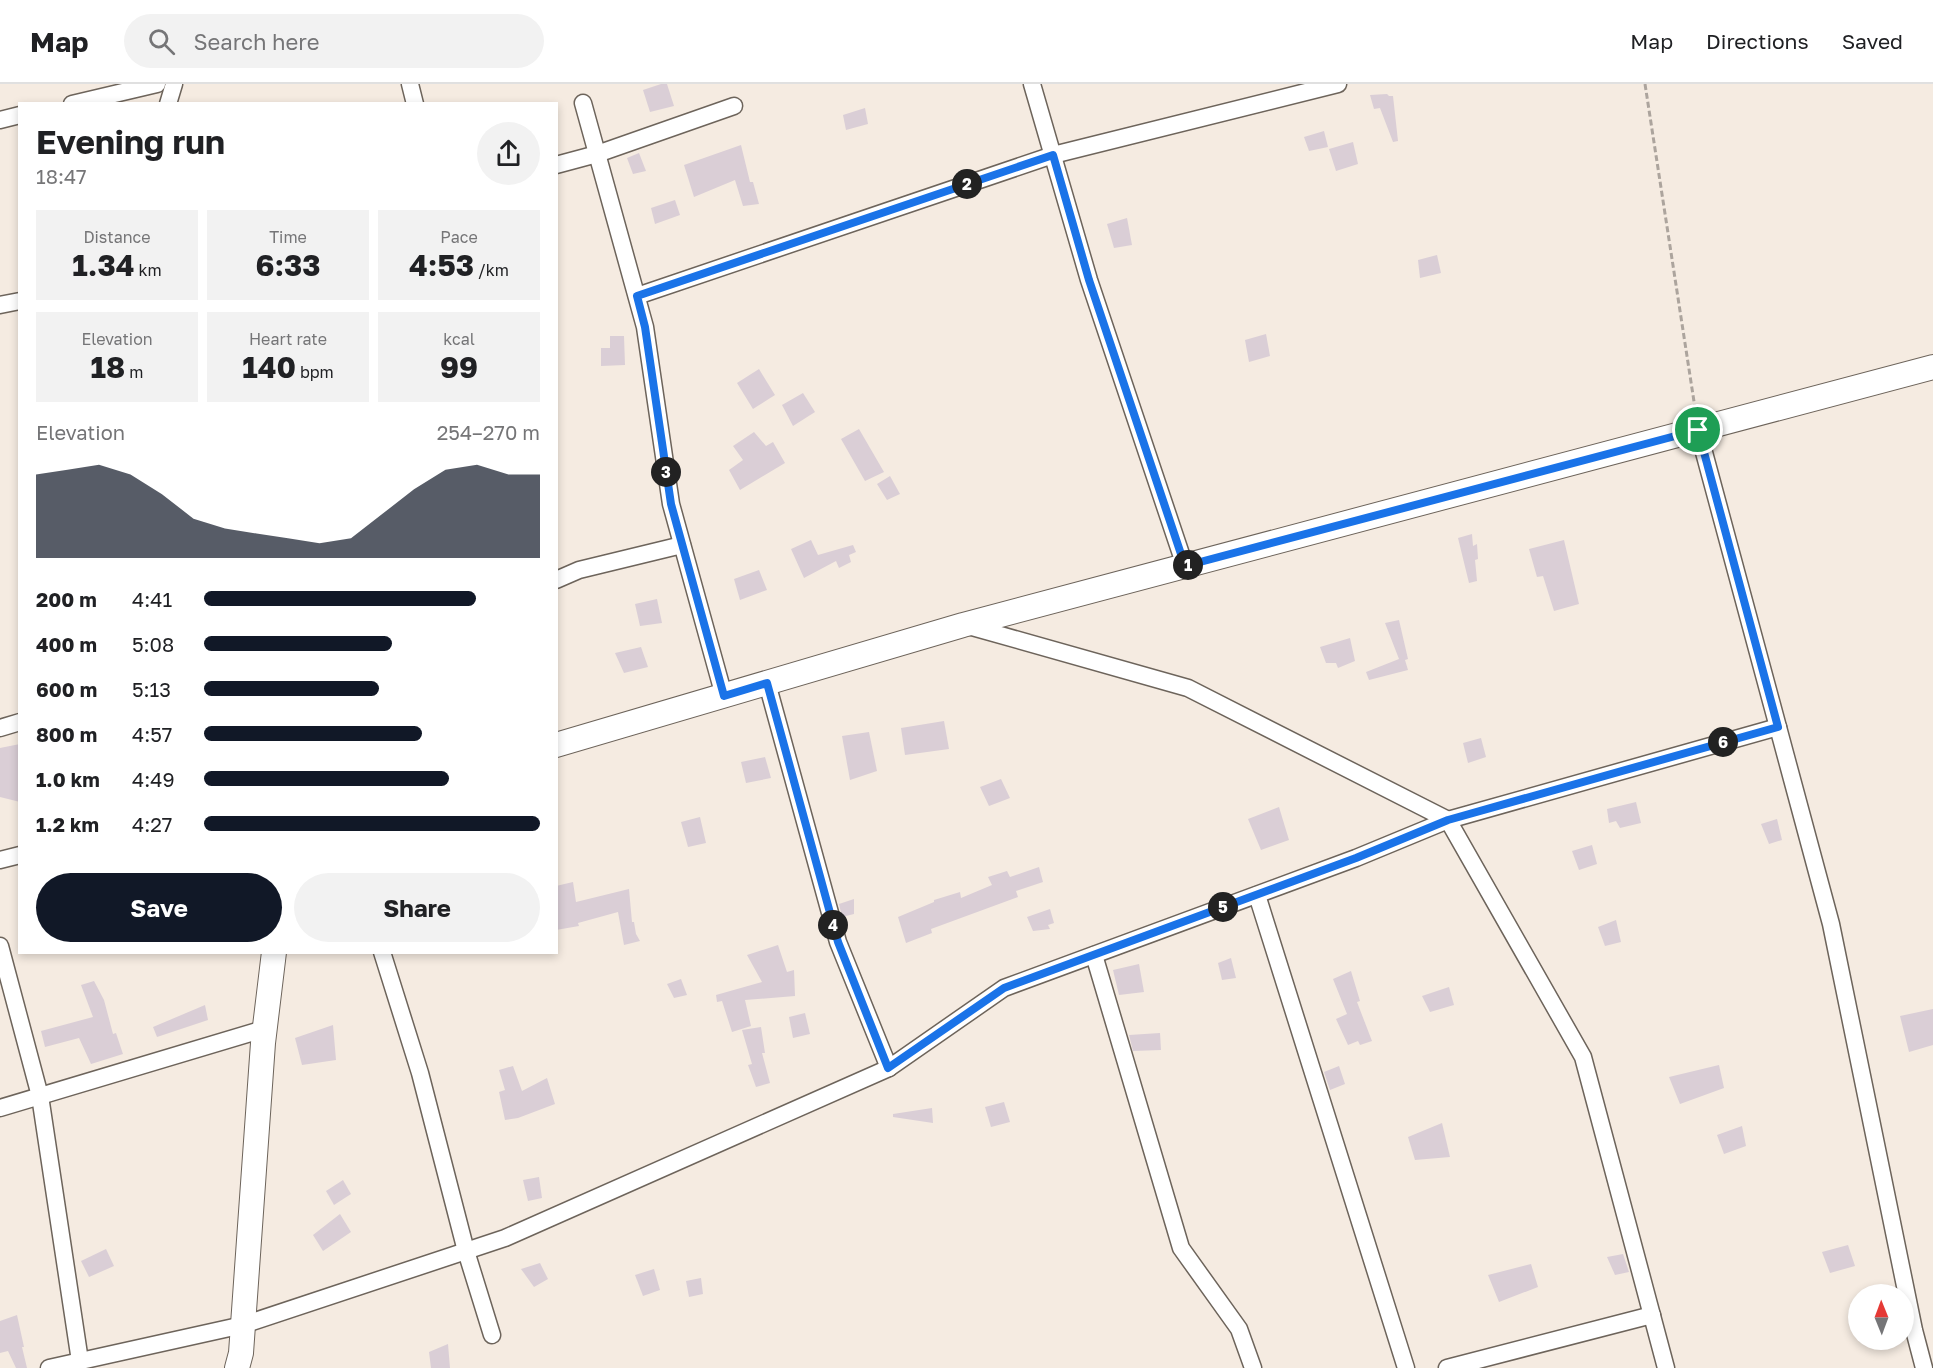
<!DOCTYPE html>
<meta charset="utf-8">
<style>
:root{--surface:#fff;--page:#f2f2f2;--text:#202124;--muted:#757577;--line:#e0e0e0;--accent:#111827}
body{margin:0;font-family:"Golos Text",sans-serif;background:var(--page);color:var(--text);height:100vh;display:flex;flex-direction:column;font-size:22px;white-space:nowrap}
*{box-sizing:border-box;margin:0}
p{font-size:20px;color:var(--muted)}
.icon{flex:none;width:33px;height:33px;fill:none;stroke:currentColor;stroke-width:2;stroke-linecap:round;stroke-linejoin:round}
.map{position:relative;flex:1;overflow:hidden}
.side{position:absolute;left:18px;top:18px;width:540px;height:852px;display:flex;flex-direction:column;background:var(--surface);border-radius:0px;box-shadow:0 3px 9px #0003}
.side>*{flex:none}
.needle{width:39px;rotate:359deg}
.controls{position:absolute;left:1848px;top:1200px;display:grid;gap:12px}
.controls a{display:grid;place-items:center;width:66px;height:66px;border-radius:50%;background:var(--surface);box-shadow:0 3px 9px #0003;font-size:30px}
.pin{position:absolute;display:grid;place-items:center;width:51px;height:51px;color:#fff;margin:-26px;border:3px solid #fff;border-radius:50%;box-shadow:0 2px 6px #0007}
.km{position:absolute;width:30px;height:30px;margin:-15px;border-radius:50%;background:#222;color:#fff;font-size:16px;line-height:30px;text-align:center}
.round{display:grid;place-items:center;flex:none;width:63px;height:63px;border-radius:32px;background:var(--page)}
.headline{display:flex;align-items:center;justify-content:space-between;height:102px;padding:0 18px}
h1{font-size:33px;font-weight:700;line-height:45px}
.metrics{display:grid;grid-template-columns:repeat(3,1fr);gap:9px;height:102px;padding:6px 18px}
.metrics div{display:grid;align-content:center;border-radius:0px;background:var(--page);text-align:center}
.metrics b{font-size:30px;font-weight:700}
.metrics small{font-size:16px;font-weight:400}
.metrics p{font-size:16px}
.chart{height:168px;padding:12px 18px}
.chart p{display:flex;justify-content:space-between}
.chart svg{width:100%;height:108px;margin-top:6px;fill:var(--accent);opacity:.7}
.button{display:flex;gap:12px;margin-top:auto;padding:12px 18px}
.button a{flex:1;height:69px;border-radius:36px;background:var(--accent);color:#fff;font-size:24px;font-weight:700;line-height:69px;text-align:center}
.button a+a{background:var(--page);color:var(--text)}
ul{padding:0 18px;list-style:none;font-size:20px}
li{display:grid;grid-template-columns:96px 72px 1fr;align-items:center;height:45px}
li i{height:15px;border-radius:8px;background:var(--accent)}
header{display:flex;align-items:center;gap:36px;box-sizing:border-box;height:84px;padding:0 30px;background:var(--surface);border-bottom:2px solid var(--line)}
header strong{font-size:28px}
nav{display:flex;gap:33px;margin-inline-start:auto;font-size:21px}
.search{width:420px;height:54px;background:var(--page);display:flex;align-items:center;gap:15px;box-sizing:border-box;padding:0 21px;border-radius:33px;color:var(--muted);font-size:22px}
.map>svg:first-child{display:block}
.building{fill:#daced6}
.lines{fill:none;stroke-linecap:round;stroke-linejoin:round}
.street-casing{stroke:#6d645b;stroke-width:19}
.secondary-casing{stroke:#6d645b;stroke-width:26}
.path{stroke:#aca49d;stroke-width:3;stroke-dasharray:6 3;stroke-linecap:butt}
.street{stroke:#fff;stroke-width:16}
.secondary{stroke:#fff;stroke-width:24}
.route-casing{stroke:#fff;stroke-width:12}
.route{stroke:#1a73e8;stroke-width:8}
</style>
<header>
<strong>Map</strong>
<div class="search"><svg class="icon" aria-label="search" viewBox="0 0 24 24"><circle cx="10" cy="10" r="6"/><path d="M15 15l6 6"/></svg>Search here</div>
<nav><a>Map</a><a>Directions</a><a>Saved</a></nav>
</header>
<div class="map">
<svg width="1933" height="1284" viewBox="0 0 1933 1284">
<rect width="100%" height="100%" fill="#f5ebe1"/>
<g class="building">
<path d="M 661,0 L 667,0 L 674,22 L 650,28 L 643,6 Z"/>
<path d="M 1387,10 L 1389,12 L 1393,12 L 1398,57 L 1393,58 L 1380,24 L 1374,25 L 1370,11 Z"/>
<path d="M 865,24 L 868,40 L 846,46 L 843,31 Z"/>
<path d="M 1324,47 L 1328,63 L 1309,67 L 1304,53 Z"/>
<path d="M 1353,58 L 1358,80 L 1336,87 L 1329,65 Z"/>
<path d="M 741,61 L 750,98 L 753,98 L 759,120 L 743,122 L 735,96 L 694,113 L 684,81 Z"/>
<path d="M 639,69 L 646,87 L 633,90 L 627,74 Z"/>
<path d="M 675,116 L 680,131 L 655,140 L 651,124 Z"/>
<path d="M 1127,134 L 1132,161 L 1114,164 L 1107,140 Z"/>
<path d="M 1437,171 L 1441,189 L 1420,194 L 1418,176 Z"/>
<path d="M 1266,250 L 1270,272 L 1249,278 L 1245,256 Z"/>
<path d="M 610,252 L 624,252 L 625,281 L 601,282 L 601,264 L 610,264 Z"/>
<path d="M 759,285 L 775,311 L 753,325 L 737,299 Z"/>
<path d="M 803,309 L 815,328 L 793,342 L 782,321 Z"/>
<path d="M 859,345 L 884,388 L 865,397 L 841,355 Z"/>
<path d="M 754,348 L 766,362 L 773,358 L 785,379 L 740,406 L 729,386 L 743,376 L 733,362 Z"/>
<path d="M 890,392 L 900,410 L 887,416 L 877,400 Z"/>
<path d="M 1472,450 L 1473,462 L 1477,460 L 1478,475 L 1475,476 L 1477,497 L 1469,499 L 1458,454 Z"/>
<path d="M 811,456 L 818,471 L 853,461 L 856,468 L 849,471 L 851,478 L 839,484 L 836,477 L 804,494 L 791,465 Z"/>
<path d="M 1564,456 L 1579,520 L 1554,527 L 1543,492 L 1537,493 L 1529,465 Z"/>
<path d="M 759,486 L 767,506 L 740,516 L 734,495 Z"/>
<path d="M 657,515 L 662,539 L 640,542 L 635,520 Z"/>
<path d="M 1399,536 L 1408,575 L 1405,576 L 1408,586 L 1369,596 L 1366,588 L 1399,575 L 1385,539 Z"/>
<path d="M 1350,554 L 1355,577 L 1338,584 L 1336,579 L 1326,579 L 1320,563 Z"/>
<path d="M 641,563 L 648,583 L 624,589 L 615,569 Z"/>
<path d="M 944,637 L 949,665 L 905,671 L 901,644 Z"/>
<path d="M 869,648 L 877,687 L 850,696 L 842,652 Z"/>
<path d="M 1481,654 L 1486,673 L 1468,679 L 1463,659 Z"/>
<path d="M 20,660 L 20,718 L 0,713 L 0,664 Z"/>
<path d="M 765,673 L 771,694 L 746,699 L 741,678 Z"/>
<path d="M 1001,695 L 1010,714 L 989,722 L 980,703 Z"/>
<path d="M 1636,718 L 1641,739 L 1620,744 L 1616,737 L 1609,739 L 1607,725 Z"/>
<path d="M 1279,723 L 1289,756 L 1261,766 L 1248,735 Z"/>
<path d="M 700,733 L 706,759 L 688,763 L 681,738 Z"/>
<path d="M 1777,735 L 1782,756 L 1769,760 L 1761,740 Z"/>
<path d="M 1592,761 L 1597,780 L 1579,786 L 1572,767 Z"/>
<path d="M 1039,783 L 1043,798 L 1016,807 L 1018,813 L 931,845 L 932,849 L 906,859 L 898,833 L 934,818 L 934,816 L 960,808 L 961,814 L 992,801 L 988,793 L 1007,787 L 1010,793 Z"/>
<path d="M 573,798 L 576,818 L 629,805 L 632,838 L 634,838 L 636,850 L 640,857 L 624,861 L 618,828 L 578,839 L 579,842 L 556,846 L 556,802 Z"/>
<path d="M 854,815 L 854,830 L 842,833 L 839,820 Z"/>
<path d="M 1050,825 L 1054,839 L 1048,841 L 1050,845 L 1033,847 L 1027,833 Z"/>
<path d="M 1616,836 L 1621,858 L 1605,862 L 1598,843 Z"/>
<path d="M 778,861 L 787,888 L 794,886 L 795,912 L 745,916 L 751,942 L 732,948 L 722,917 L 717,918 L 716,911 L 762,898 L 747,871 Z"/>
<path d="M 1231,874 L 1236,894 L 1222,896 L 1218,879 Z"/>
<path d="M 1139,880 L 1144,908 L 1119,911 L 1113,886 Z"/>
<path d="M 1351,887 L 1360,917 L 1357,918 L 1372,957 L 1360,961 L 1358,957 L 1348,961 L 1336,935 L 1347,930 L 1333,895 Z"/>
<path d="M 681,895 L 687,911 L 674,914 L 667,900 Z"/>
<path d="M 94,897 L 104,916 L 113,950 L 116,949 L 123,970 L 91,980 L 79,954 L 45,963 L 41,947 L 93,933 L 81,901 Z"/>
<path d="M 1449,903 L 1454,921 L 1430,928 L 1422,912 Z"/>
<path d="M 205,921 L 208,936 L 157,953 L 153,943 Z"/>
<path d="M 1933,925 L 1933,961 L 1909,968 L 1900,932 Z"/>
<path d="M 805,929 L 810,950 L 793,954 L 789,933 Z"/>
<path d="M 333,941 L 336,976 L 302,981 L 295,954 Z"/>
<path d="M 761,943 L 765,969 L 762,969 L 770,999 L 756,1003 L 748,981 L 752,980 L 742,946 Z"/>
<path d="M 1160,949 L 1161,966 L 1133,967 L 1129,951 Z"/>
<path d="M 1719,981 L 1724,1004 L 1680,1020 L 1669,993 Z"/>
<path d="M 513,982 L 522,1007 L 547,994 L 555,1020 L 518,1034 L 505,1036 L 499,1008 L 505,1006 L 499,986 Z"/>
<path d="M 1339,982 L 1345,1000 L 1330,1006 L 1324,988 Z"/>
<path d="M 1004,1018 L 1010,1038 L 991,1043 L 985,1023 Z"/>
<path d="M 932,1024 L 933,1039 L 893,1033 L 893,1030 Z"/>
<path d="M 1442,1039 L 1450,1073 L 1415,1076 L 1408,1053 Z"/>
<path d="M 1742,1042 L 1746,1062 L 1724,1070 L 1717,1051 Z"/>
<path d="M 539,1093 L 542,1114 L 528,1117 L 523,1096 Z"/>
<path d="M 343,1096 L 351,1110 L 334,1121 L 326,1107 Z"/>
<path d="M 340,1130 L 351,1148 L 323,1167 L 313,1151 Z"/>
<path d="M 1848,1161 L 1855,1182 L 1830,1189 L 1822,1168 Z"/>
<path d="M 106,1165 L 114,1182 L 89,1193 L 81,1177 Z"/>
<path d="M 1623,1170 L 1629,1188 L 1615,1191 L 1607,1173 Z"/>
<path d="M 540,1179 L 548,1195 L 534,1203 L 521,1185 Z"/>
<path d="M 1531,1180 L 1538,1203 L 1499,1218 L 1488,1191 Z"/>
<path d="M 654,1185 L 660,1206 L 643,1212 L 635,1191 Z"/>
<path d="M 701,1194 L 703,1210 L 689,1213 L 686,1197 Z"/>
<path d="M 17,1231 L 24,1263 L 22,1263 L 27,1284 L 16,1284 L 8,1267 L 0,1269 L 0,1237 Z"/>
<path d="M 448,1260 L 450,1284 L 431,1284 L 429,1268 Z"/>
</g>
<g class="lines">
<defs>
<g id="street">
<path d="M 410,0 L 415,20"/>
<path d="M 1032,0 L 1089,196 L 1185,482"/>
<path d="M 583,19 L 645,243 L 671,420 L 724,612"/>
<path d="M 72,20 L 157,0"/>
<path d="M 168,20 L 174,0"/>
<path d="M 0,36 L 20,31"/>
<path d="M 556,81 L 597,70 L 734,22"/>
<path d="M 637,212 L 1053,71 L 1338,0"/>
<path d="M 0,221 L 20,217"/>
<path d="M 1698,346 L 1831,840 L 1914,1246 L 1924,1284"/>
<path d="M 556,496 L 579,486 L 682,461"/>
<path d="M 965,541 L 1188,604 L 1448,736 L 1583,973 L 1666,1284"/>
<path d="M 767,599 L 838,858 L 889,984"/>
<path d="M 0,644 L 20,638"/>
<path d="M 0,776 L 20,771"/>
<path d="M 1257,811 L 1406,1284"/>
<path d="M 0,862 L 40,1012 L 80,1277"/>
<path d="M 382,868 L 420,989 L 466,1167 L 492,1251"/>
<path d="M 1094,871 L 1181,1164 L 1239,1245 L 1253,1284"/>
<path d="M 0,1024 L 264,945"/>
<path d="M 49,1284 L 243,1241 L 505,1154 L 889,984 L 1004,904 L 1356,774 L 1448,736 L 1778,643"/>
<path d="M 1447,1284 L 1652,1231"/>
</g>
<g id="secondary">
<path d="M 556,661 L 963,541 L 1933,283"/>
<path d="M 237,1284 L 241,1269 L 263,959 L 274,868"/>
</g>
</defs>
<use href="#street" class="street-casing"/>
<use href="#secondary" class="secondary-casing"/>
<path class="path" d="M 1645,0 L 1695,324"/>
<use href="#street" class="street"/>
<use href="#secondary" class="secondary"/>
</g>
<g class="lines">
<defs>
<path id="route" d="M 1053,71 L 1089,196 L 1185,482 L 1698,346 L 1778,643 L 1448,736 L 1356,774 L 1004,904 L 888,984 L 838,858 L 767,599 L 724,612 L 671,420 L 645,243 L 637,212 Z"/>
</defs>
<use href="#route" class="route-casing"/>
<use href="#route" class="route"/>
</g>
</svg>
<div class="controls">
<a><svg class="needle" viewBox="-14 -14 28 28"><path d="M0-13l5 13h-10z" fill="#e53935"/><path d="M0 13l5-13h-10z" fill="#757577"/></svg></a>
</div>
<div class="pin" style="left:1698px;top:346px;background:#1e9e55"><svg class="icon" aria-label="arrive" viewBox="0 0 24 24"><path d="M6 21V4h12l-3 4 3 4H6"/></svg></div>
<b class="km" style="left:1188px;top:481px">1</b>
<b class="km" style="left:967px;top:100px">2</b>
<b class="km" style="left:666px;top:388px">3</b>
<b class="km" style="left:833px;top:841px">4</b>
<b class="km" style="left:1223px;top:823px">5</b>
<b class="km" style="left:1723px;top:658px">6</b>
<section class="side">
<div class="headline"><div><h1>Evening run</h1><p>18:47</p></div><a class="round"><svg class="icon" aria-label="share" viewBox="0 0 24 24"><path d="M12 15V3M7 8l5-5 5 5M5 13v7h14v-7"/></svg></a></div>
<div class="metrics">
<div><p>Distance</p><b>1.34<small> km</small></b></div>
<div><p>Time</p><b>6:33</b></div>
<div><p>Pace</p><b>4:53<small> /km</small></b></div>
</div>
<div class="metrics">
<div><p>Elevation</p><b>18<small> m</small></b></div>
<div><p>Heart rate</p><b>140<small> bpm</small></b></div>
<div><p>kcal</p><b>99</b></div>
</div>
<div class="chart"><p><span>Elevation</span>254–270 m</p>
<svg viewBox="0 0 160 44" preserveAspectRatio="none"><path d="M0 44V10L10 8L20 6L30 10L40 18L50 28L60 32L70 34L80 36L90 38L100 36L110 26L120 16L130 8L140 6L150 10L160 10V44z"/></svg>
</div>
<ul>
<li><b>200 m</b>4:41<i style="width:81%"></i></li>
<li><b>400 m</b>5:08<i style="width:56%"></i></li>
<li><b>600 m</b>5:13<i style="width:52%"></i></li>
<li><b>800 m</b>4:57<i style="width:65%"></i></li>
<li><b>1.0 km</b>4:49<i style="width:73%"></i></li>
<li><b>1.2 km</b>4:27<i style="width:100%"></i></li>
</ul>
<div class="button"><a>Save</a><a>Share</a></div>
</section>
</div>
